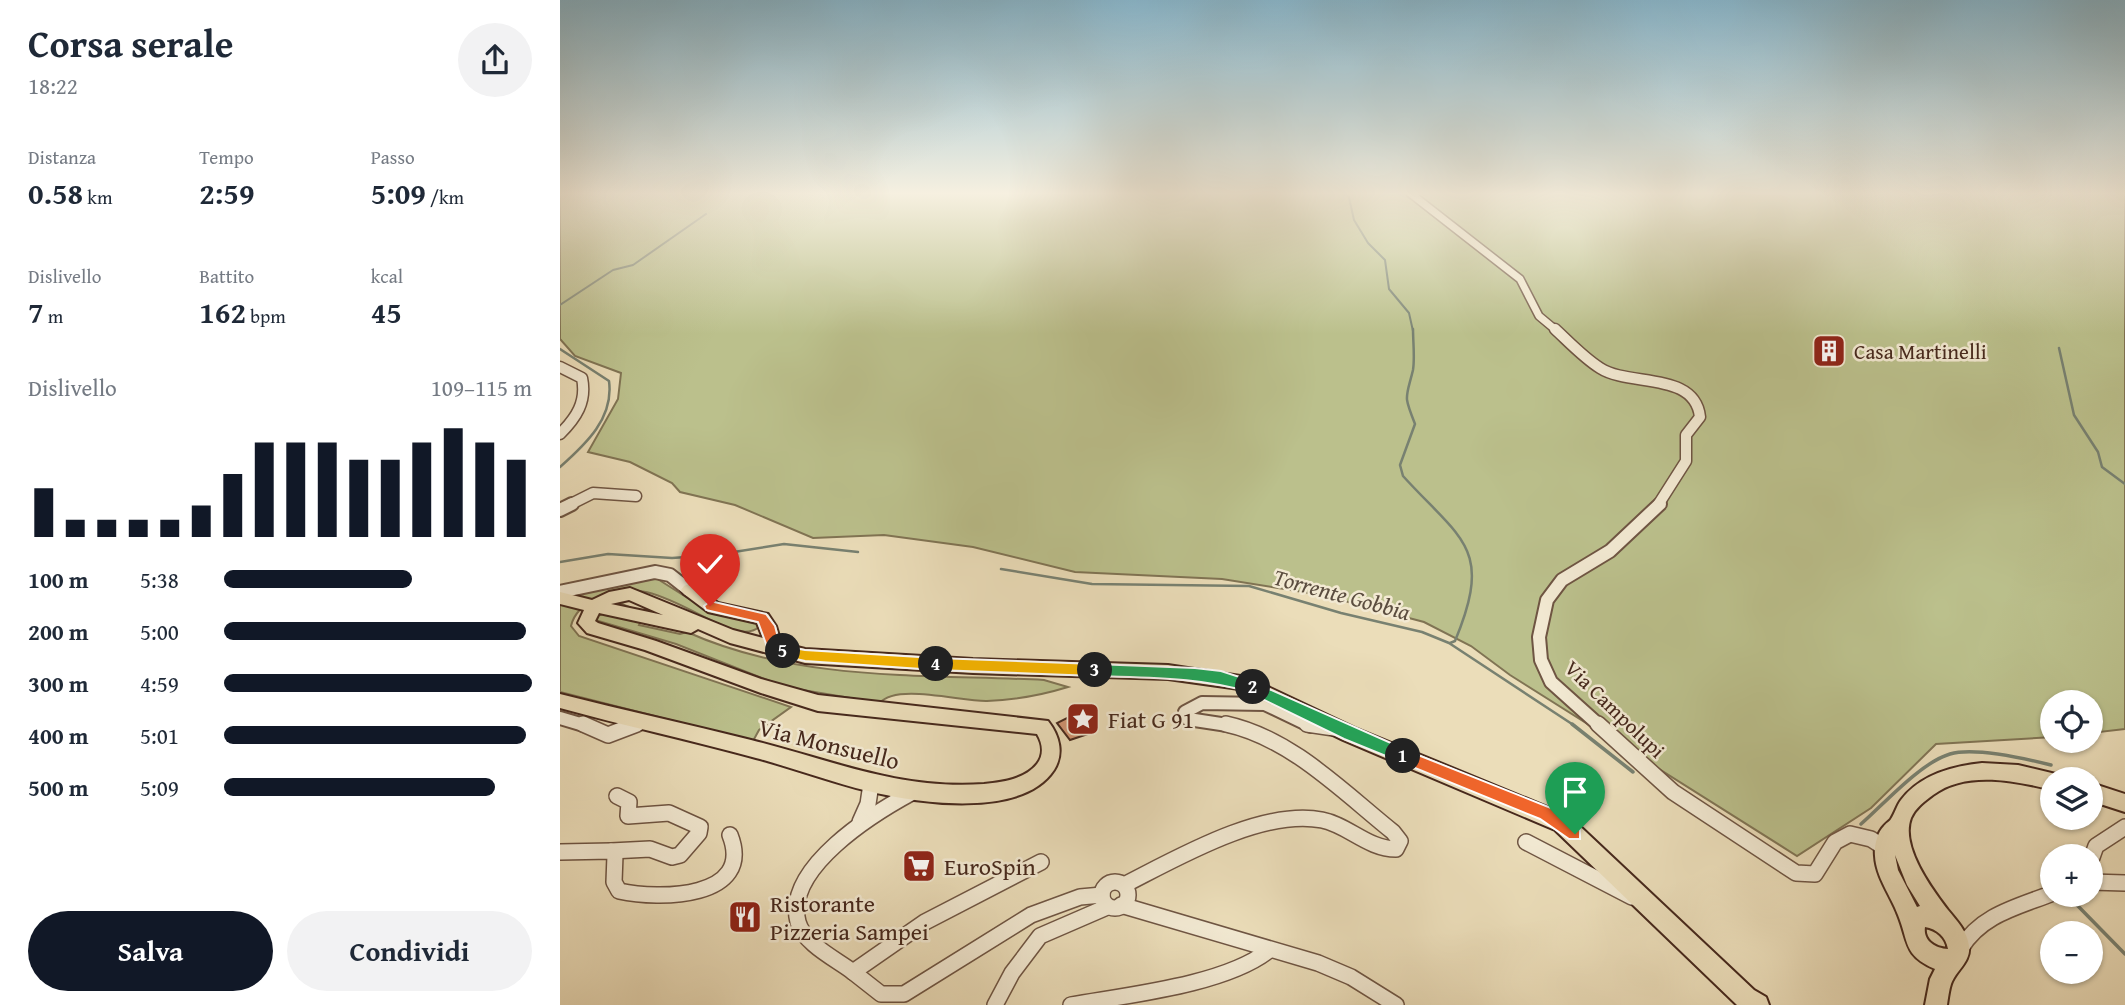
<!DOCTYPE html>
<html lang="it">
<meta charset="utf-8">
<style>
:root{--surface:#fff;--page:#f2f2f3;--text:#1f2937;--muted:#747a83;--accent:#111827}
body{margin:0;font-family:"Gentium Book Plus",serif;background:var(--page);color:var(--text);height:100vh;display:flex;flex-direction:column;font-size:26px;white-space:nowrap}
*{box-sizing:border-box;margin:0}
p{font-size:23px;color:var(--muted)}
.icon{flex:none;width:38px;height:38px;fill:none;stroke:currentColor;stroke-width:2;stroke-linecap:round;stroke-linejoin:round}
.map{position:relative;flex:1;overflow:hidden}
.side{display:flex;flex-direction:column;background:var(--surface);width:560px}
.side>*{flex:none}
.fabs{position:absolute;left:1480px;top:690px;display:grid;gap:14px}
.fabs a{display:grid;place-items:center;width:63px;height:63px;border-radius:50%;background:var(--surface);box-shadow:0 2px 5px #0004;font-size:35px}
.pin{position:absolute;display:grid;place-items:center;width:60px;height:60px;color:#fff;margin:-72px -30px;border-radius:50% 50% 50% 0;rotate:-45deg;box-shadow:0 0 7px #0007}
.pin .icon{rotate:45deg}
.km{position:absolute;width:35px;height:35px;margin:-18px;border-radius:50%;background:#222;color:#fff;font-size:19px;line-height:35px;text-align:center}
.round{display:grid;place-items:center;flex:none;width:74px;height:74px;border-radius:37px;background:var(--page)}
.overview{display:flex;align-items:center;justify-content:space-between;height:119px;padding:0 28px}
h1{font-size:38px;font-weight:800;line-height:52px}
.metrics{display:grid;grid-template-columns:repeat(3,1fr);gap:10px;height:119px;padding:7px 28px}
.metrics div{display:grid;align-content:center}
.metrics b{font-size:30px;font-weight:800}
.metrics small{font-size:19px;font-weight:400}
.metrics p{font-size:19px}
.chart{height:196px;padding:14px 28px}
.chart p{display:flex;justify-content:space-between}
.chart svg{width:100%;height:126px;margin-top:7px;stroke:var(--accent);stroke-width:6}
.button{display:flex;gap:14px;margin-top:auto;padding:14px 28px}
.button a{flex:1;height:80px;border-radius:42px;background:var(--accent);color:#fff;font-size:28px;font-weight:800;line-height:80px;text-align:center}
.button a+a{background:var(--page);color:var(--text)}
ul{padding:0 28px;list-style:none;font-size:23px}
li{display:grid;grid-template-columns:112px 84px 1fr;align-items:center;height:52px}
li i{height:18px;border-radius:9px;background:var(--accent)}
main{display:flex;flex:1;min-height:0}
.map>svg:first-child{display:block}
.green{fill:#bbc08c;stroke:#807454;stroke-width:2}
.lines{fill:none;stroke-linecap:round;stroke-linejoin:round}
.stream-far2{stroke:#788171;stroke-width:2}
.stream-far1{stroke:#788171;stroke-width:2.5}
.stream{stroke:#788171;stroke-width:3.5}
.building{fill:#d09371;stroke:#46281c;stroke-width:2}
.minor-far3-casing{stroke:#6f5543;stroke-width:10}
.minor-far2-casing{stroke:#6f5543;stroke-width:13}
.minor-far1-casing{stroke:#6f5543;stroke-width:16}
.minor-casing{stroke:#6f5543;stroke-width:18}
.major-casing{stroke:#46281c;stroke-width:4}
.minor-far3{stroke:#f2e9d2;stroke-width:7}
.minor-far2{stroke:#f2e9d2;stroke-width:10}
.minor-far1{stroke:#f2e9d2;stroke-width:12}
.minor{stroke:#f2e9d2;stroke-width:15}
.major{fill:#ebddb9;fill-rule:evenodd}
.split-1{fill:#f0652b;stroke:#fff;stroke-width:2}
.split-2{fill:#22a559;stroke:#fff;stroke-width:2}
.split-3{fill:#22a559;stroke:#fff;stroke-width:2}
.split-4{fill:#f5b400;stroke:#fff;stroke-width:2}
.split-5{fill:#f5b400;stroke:#fff;stroke-width:2}
.split-6{fill:#f0652b;stroke:#fff;stroke-width:2}
.labels{text-anchor:middle;dominant-baseline:central;stroke-width:5;stroke-linejoin:round;paint-order:stroke}
.poi-label{font-size:21px;fill:#46281c;stroke:#f2e9d2;text-anchor:start}
.street-label{font-size:21px;fill:#46281c;stroke:#f2e9d2}
.water-label{font-size:23px;font-style:italic;fill:#5b4d3f;stroke:#f2e9d2}
.near-poi-label{font-size:24px;fill:#46281c;stroke:#f2e9d2;text-anchor:start}
.near-street-label{font-size:24px;fill:#46281c;stroke:#f2e9d2}
</style>
<main>
<section class="side">
<div class="overview"><div><h1>Corsa serale</h1><p>18:22</p></div><a class="round"><svg class="icon" aria-label="share" viewBox="0 0 24 24"><path d="M12 15V3M7 8l5-5 5 5M5 13v7h14v-7"/></svg></a></div>
<div class="metrics">
<div><p>Distanza</p><b>0.58<small> km</small></b></div>
<div><p>Tempo</p><b>2:59</b></div>
<div><p>Passo</p><b>5:09<small> /km</small></b></div>
</div>
<div class="metrics">
<div><p>Dislivello</p><b>7<small> m</small></b></div>
<div><p>Battito</p><b>162<small> bpm</small></b></div>
<div><p>kcal</p><b>45</b></div>
</div>
<div class="chart"><p><span>Dislivello</span>109–115 m</p>
<svg viewBox="0 0 160 44" preserveAspectRatio="none"><path d="M5 44V27M15 44V38M25 44V38M35 44V38M45 44V38M55 44V33M65 44V22M75 44V11M85 44V11M95 44V11M105 44V17M115 44V17M125 44V11M135 44V6M145 44V11M155 44V17"/></svg>
</div>
<ul>
<li><b>100 m</b>5:38<i style="width:61%"></i></li>
<li><b>200 m</b>5:00<i style="width:98%"></i></li>
<li><b>300 m</b>4:59<i style="width:100%"></i></li>
<li><b>400 m</b>5:01<i style="width:98%"></i></li>
<li><b>500 m</b>5:09<i style="width:88%"></i></li>
</ul>
<div class="button"><a>Salva</a><a>Condividi</a></div>
</section>
<div class="map">
<svg width="1565" height="1005" viewBox="0 0 1565 1005">
<rect width="100%" height="100%" fill="#ebddb9"/>
<filter id="stains"><feTurbulence type="fractalNoise" baseFrequency=".00286" numOctaves="4"/><feColorMatrix values="0 0 0 0 .2 0 0 0 0 .09 0 0 0 0 .02 0 0 0 .5 -.17"/></filter>
<radialGradient id="worn" r=".72"><stop offset=".6" stop-color="#630" stop-opacity="0"/><stop offset="1" stop-color="#630" stop-opacity=".3"/></radialGradient>
<g class="green">
<path d="M 0,193 L 1565,193 L 1565,729 L 1531,733 L 1531,702 L 1493,702 L 1493,737 L 1376,744 L 1311,808 L 1237,856 L 950,675 L 911,646 L 864,622 L 762,595 L 662,579 L 515,572 L 413,547 L 324,535 L 253,538 L 175,505 L 120,492 L 112,483 L 70,462 L 28,452 L 58,399 L 61,373 L 15,356 L 0,339 Z"/>
<path d="M 96,578 L 150,612 L 193,620 L 199,627 C 168,653 95,561 34,599 C 23,606 14,613 11,626 L 19,636 L 231,707 L 199,730 L 193,741 L 0,692 L 0,598 Z"/>
<path d="M 62,604 L 85,614 L 79,625 L 120,634 L 127,632 C 238,682 364,674 484,680 L 508,687 C 482,695 454,700 427,701 C 403,702 336,683 320,703 L 225,687 L 116,644 L 35,620 L 37,614 L 49,606 Z"/>
</g>
<g class="lines">
<g class="stream-far2">
<path d="M 788,193 L 794,220 L 808,243 L 825,260 L 829,289 L 849,313 L 853,331"/>
<path d="M 0,305 L 53,270 L 73,265 L 146,214"/>
</g>
<g class="stream-far1">
<path d="M 853,329 C 853,342 855,358 853,370 C 846,399 843,394 855,424 L 840,465 L 843,476 C 901,540 934,547 895,641 L 890,643"/>
<path d="M 1499,348 L 1514,415 L 1538,452 L 1542,467 L 1565,484"/>
<path d="M 0,349 L 49,381 C 54,418 26,444 0,467"/>
<path d="M 0,562 L 48,554 L 112,558 L 155,555 L 224,544 L 298,552"/>
<path d="M 441,569 L 532,584 L 689,586 L 781,613 L 862,632 L 889,643 L 1015,726"/>
</g>
<g class="stream">
<path d="M 1012,724 L 1073,772"/>
<path d="M 1301,824 C 1324,804 1360,763 1390,754 C 1414,747 1467,759 1491,765"/>
<path d="M 1515,903 L 1565,954"/>
</g>
</g>
<path class="building" d="M 521,711 L 530,713 L 534,722 L 531,733 L 510,740 L 497,723 Z"/>
<g class="lines">
<defs>
<path id="minor-far3" d="M 850,193 L 960,279 L 979,316 L 997,331"/>
<g id="minor-far2">
<path d="M 995,329 C 1009,342 1024,358 1040,368 C 1069,387 1135,371 1140,417 L 1126,435 L 1126,461 L 1098,505"/>
<path d="M 0,367 L 22,378 C 27,402 16,418 0,434"/>
<path d="M 9,505 L 33,493 L 76,496"/>
</g>
<g id="minor-far1">
<path d="M 0,510 L 12,504"/>
<path d="M 0,592 L 95,572 L 110,575 L 129,590"/>
<path d="M 0,718 L 27,726"/>
<path d="M 72,726 L 81,723"/>
<path d="M 674,726 L 628,719 L 625,712 L 642,703 L 705,704 L 751,726"/>
<path d="M 1040,726 L 991,682 L 981,660 L 979,637 L 987,600 L 1002,580 L 1050,551 L 1100,504"/>
</g>
<g id="minor">
<path d="M 23,724 L 48,735 L 77,724"/>
<path d="M 747,724 L 774,728"/>
<path d="M 1038,724 L 1113,792 L 1236,873 L 1255,874 L 1275,842 L 1290,834 L 1311,839 L 1325,848"/>
<path d="M 353,792 C 314,813 224,868 238,922 C 244,944 276,959 293,972 L 365,922 L 481,862"/>
<path d="M 300,822 L 308,804 L 311,784"/>
<path d="M 966,842 L 1072,897"/>
<path d="M 51,851 L 90,849 L 112,857 L 120,855 L 139,833 L 140,827 L 109,813 L 68,816 L 69,802 L 57,796"/>
<path d="M 0,852 L 51,851 L 55,855 L 54,882 L 59,891 C 99,900 195,899 170,835"/>
<path d="M 1531,860 L 1536,846 L 1565,827"/>
<circle cx="555" cy="895" r="13"/>
<path d="M 1531,882 L 1565,883"/>
<path d="M 566,884 C 617,858 703,808 762,820 C 788,825 808,849 836,849 L 840,841 L 833,832 C 783,792 731,738 666,724"/>
<path d="M 561,905 L 758,963 L 791,977 L 836,1005"/>
<path d="M 1401,948 C 1422,914 1458,907 1493,893"/>
<path d="M 293,972 L 321,994 L 344,994 L 471,915 L 520,897 L 542,895"/>
<path d="M 435,1005 L 452,973 L 480,936 L 547,907"/>
<path d="M 511,1005 C 567,995 664,985 708,951"/>
</g>
<g id="major">
<path d="M 129,584 L 158,603 L 208,614 L 216,626 L 221,643 L 245,649 L 413,659 L 608,665 L 687,677 L 795,728 L 1009,816 L 1194,990 L 1206,997 L 1209,1005 L 1177,1005 L 995,830 L 783,740 L 679,689 L 608,679 L 413,673 L 245,663 L 170,643 L 138,629 L 131,633 L 39,613 L 35,621 L 38,623 L 96,641 L 201,679 L 258,695 L 488,721 C 500,736 504,754 494,770 C 462,819 356,803 308,791 C 270,782 234,768 196,758 C 131,740 65,726 0,708 L 0,694 C 63,710 127,724 191,740 C 272,760 338,790 424,784 C 443,782 465,779 477,764 C 484,755 483,744 477,734 L 258,711 L 201,693 L 85,650 L 27,633 L 18,623 L 24,610 L 0,604 L 0,592 L 32,600 L 49,592 L 70,588 L 173,630 L 203,638 L 197,623 L 148,612 L 124,594 L 121,590 L 124,586 ZM 69,600 L 103,615 L 51,604 Z"/>
<path d="M 1422,763 L 1458,765 L 1500,775 L 1501,779 L 1493,779 L 1493,790 C 1456,781 1406,770 1373,795 C 1365,801 1355,808 1351,818 C 1340,846 1372,889 1388,910 C 1397,921 1407,931 1409,946 C 1411,962 1396,970 1391,984 C 1389,990 1388,998 1387,1005 L 1365,1005 L 1370,979 L 1375,969 C 1343,955 1349,942 1338,915 C 1331,896 1316,877 1315,856 C 1314,846 1317,833 1324,826 C 1324,825 1331,820 1331,819 C 1335,813 1337,805 1341,800 C 1360,775 1392,766 1422,763 ZM 1335,855 L 1347,885 L 1360,906 L 1357,907 L 1338,870 ZM 1365,927 C 1377,929 1386,937 1388,949 C 1374,948 1363,940 1365,927 Z"/>
<path d="M 1531,783 L 1565,794 L 1565,812 L 1531,801 Z"/>
</g>
</defs>
<use href="#minor-far3" class="minor-far3-casing"/>
<use href="#minor-far2" class="minor-far2-casing"/>
<use href="#minor-far1" class="minor-far1-casing"/>
<use href="#minor" class="minor-casing"/>
<use href="#major" class="major-casing"/>
<use href="#minor-far3" class="minor-far3"/>
<use href="#minor-far2" class="minor-far2"/>
<use href="#minor-far1" class="minor-far1"/>
<use href="#minor" class="minor"/>
<use href="#major" class="major"/>
</g>
<linearGradient id="sky" x2="0" y2="1"><stop stop-color="#88b8cf"/><stop offset="0.58" stop-color="#f6f0e0"/><stop offset="1" stop-color="#f6f0e0" stop-opacity="0"/></linearGradient>
<rect width="1565" height="334" fill="url(#sky)"/>
<path class="split-1" d="M 843,749 L 991,808 L 1020,828 L 1020,839 L 1009,839 L 980,819 L 838,761 L 836,756 Z"/>
<path class="split-2" d="M 693,682 L 849,751 L 849,761 L 843,763 L 784,739 L 688,692 L 688,683 Z"/>
<path class="split-3" d="M 535,664 L 635,668 L 661,671 L 698,683 L 700,687 L 693,693 C 641,677 589,678 535,676 L 528,670 Z"/>
<path class="split-4" d="M 376,658 L 535,664 L 542,670 L 535,676 L 376,670 L 369,664 Z"/>
<path class="split-5" d="M 223,646 L 245,650 L 376,658 L 383,664 L 376,670 L 245,661 L 218,655 L 217,651 Z"/>
<path class="split-6" d="M 150,601 L 206,614 L 215,626 L 220,645 L 228,647 L 228,655 L 209,652 L 198,622 L 146,610 L 144,606 Z"/>
<defs>
<symbol id="building-square" viewBox="-11 -11 22 22"><rect x="-9" y="-9" width="18" height="18" rx="4" fill="#8f2418" stroke="#f2e9d2"/><path d="M-4-6H4V6H1V3H-1V6H-4ZM-2.5-4.3h1.7v1.8h-1.7ZM.8-4.3h1.7v1.8H.8ZM-2.5-1h1.7V.8h-1.7ZM.8-1h1.7V.8H.8Z" fill="#fff"/></symbol>
<symbol id="sight-square" viewBox="-11 -11 22 22"><rect x="-9" y="-9" width="18" height="18" rx="4" fill="#8f2418" stroke="#f2e9d2"/><path d="M0-6L1.8-2.2L6-1.7L2.9 1.2L3.7 5.4L0 3.3L-3.7 5.4L-2.9 1.2L-6-1.7L-1.8-2.2Z" fill="#fff"/></symbol>
<symbol id="supermarket-square" viewBox="-11 -11 22 22"><rect x="-9" y="-9" width="18" height="18" rx="4" fill="#8f2418" stroke="#f2e9d2"/><path d="M-6-5.5h2.5l.6 2H6L4.5 2H-2.5L-4.4-4H-6ZM-1.5 3.2a1.3 1.3 0 1 0 .1 0ZM3 3.2a1.3 1.3 0 1 0 .1 0Z" fill="#fff"/></symbol>
<symbol id="restaurant-square" viewBox="-11 -11 22 22"><rect x="-9" y="-9" width="18" height="18" rx="4" fill="#8f2418" stroke="#f2e9d2"/><path d="M-5-6h1v4h1v-4h1v4h1v-4h1v5L-1.5 .5V6h-2V.5L-5-1ZM5-6V6H3V1.5H1.5Q1.5-4 5-6Z" fill="#fff"/></symbol>
</defs>
<g fill-rule="evenodd">
<use href="#building-square" x="1250" y="332" width="38" height="38"/>
<use href="#sight-square" x="504" y="700" width="38" height="38"/>
<use href="#supermarket-square" x="340" y="847" width="38" height="38"/>
<use href="#restaurant-square" x="166" y="898" width="38" height="38"/>
</g>
<g class="labels">
<g class="poi-label">
<text x="1294" y="351">Casa Martinelli</text>
</g>
<g class="street-label">
<text transform="translate(1055 709) rotate(44)">Via Campolupi</text>
</g>
<g class="water-label">
<text transform="translate(782 594) rotate(15)">Torrente Gobbia</text>
</g>
<g class="near-poi-label">
<text x="548" y="719">Fiat G 91</text>
<text x="384" y="866">EuroSpin</text>
<text x="210" y="903">Ristorante<tspan x="210" dy="28">Pizzeria Sampei</tspan></text>
</g>
<g class="near-street-label">
<text transform="translate(269 744) rotate(14)">Via Monsuello</text>
</g>
</g>
<rect width="100%" height="100%" filter="url(#stains)"/>
<rect width="100%" height="100%" fill="url(#worn)"/>
</svg>
<div class="fabs">
<a><svg class="icon" aria-label="locate" viewBox="0 0 24 24"><circle cx="12" cy="12" r="6"/><path d="M12 2v4M12 18v4M2 12h4M18 12h4"/></svg></a>
<a><svg class="icon" aria-label="layers" viewBox="0 0 24 24"><path d="M12 4l9 5-9 5-9-5zM3 14l9 5 9-5"/></svg></a>
<a>+</a>
<a>−</a>
</div>
<div class="pin" style="left:1015px;top:834px;background:#1e9e55"><svg class="icon" aria-label="arrive" viewBox="0 0 24 24"><path d="M6 21V4h12l-3 4 3 4H6"/></svg></div>
<div class="pin" style="left:150px;top:606px;background:#d93025"><svg class="icon" aria-label="check" viewBox="0 0 24 24"><path d="M5 12l5 5 9-10"/></svg></div>
<b class="km" style="left:843px;top:756px">1</b>
<b class="km" style="left:693px;top:687px">2</b>
<b class="km" style="left:535px;top:670px">3</b>
<b class="km" style="left:376px;top:664px">4</b>
<b class="km" style="left:223px;top:651px">5</b>
</div>
</main>
